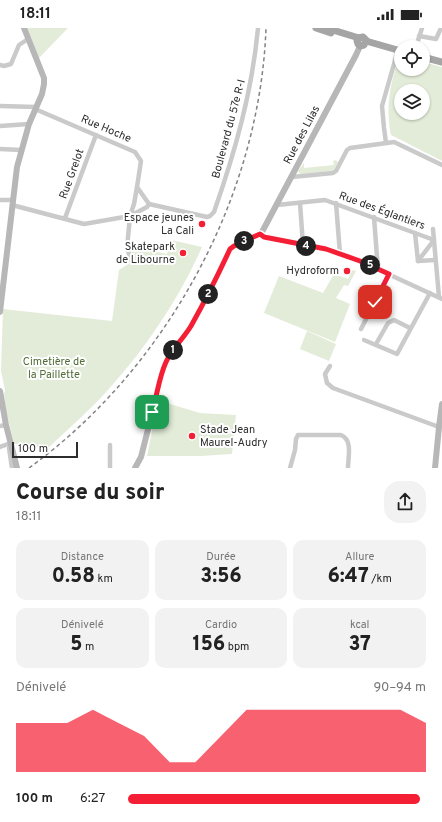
<!DOCTYPE html>
<html lang="fr">
<meta charset="utf-8">
<style>
:root{--surface:#fff;--page:#f2f2f2;--text:#222;--muted:#767676;--accent:#f41f35}
body{margin:0;font-family:Overpass,sans-serif;background:var(--page);color:var(--text);height:100vh;display:flex;flex-direction:column;font-size:15px;white-space:nowrap}
*{box-sizing:border-box;margin:0}
p{font-size:13px;color:var(--muted)}
.icon{flex:none;width:22px;height:22px;fill:none;stroke:currentColor;stroke-width:2;stroke-linecap:round;stroke-linejoin:round}
.map{position:relative;height:440px;overflow:hidden}
.drawer{display:flex;flex-direction:column;background:var(--surface);flex:1}
.drawer>*{flex:none}
.buttons{position:absolute;left:394px;top:12px;display:grid;gap:8px}
.buttons a{display:grid;place-items:center;width:36px;height:36px;border-radius:50%;background:var(--surface);box-shadow:0 1px 3px #0004;font-size:20px}
.scale{position:absolute;left:12px;bottom:10px;width:66px;box-sizing:border-box;padding-left:4px;border:2px solid #2d2d2d;border-top:0;font-size:11px;line-height:14px;white-space:nowrap;color:#2d2d2d;-webkit-text-stroke:3px #fff;paint-order:stroke}
.pin{position:absolute;display:grid;place-items:center;width:34px;height:34px;color:#fff;margin:-17px;border-radius:8px;box-shadow:0 2px 6px #0006}
.km{position:absolute;width:20px;height:20px;margin:-10px;border-radius:50%;background:#222;color:#fff;font-size:11px;line-height:20px;text-align:center}
.round{display:grid;place-items:center;flex:none;width:42px;height:42px;border-radius:16px;background:var(--page)}
.summary{display:flex;align-items:center;justify-content:space-between;height:68px;padding:0 16px}
h1{font-size:22px;font-weight:800;line-height:30px}
.stats{display:grid;grid-template-columns:repeat(3,1fr);gap:6px;height:68px;padding:4px 16px}
.stats div{display:grid;align-content:center;border-radius:10px;background:var(--page);text-align:center}
.stats b{font-size:20px;font-weight:800}
.stats small{font-size:11px;font-weight:400}
.stats p{font-size:11px}
.chart{height:112px;padding:8px 16px}
.chart p{display:flex;justify-content:space-between}
.chart svg{width:100%;height:72px;margin-top:4px;fill:var(--accent);opacity:.7}
ul{padding:0 16px;list-style:none;font-size:13px}
li{display:grid;grid-template-columns:64px 48px 1fr;align-items:center;height:30px}
li i{height:10px;border-radius:5px;background:var(--accent)}
.status{display:flex;justify-content:space-between;align-items:center;height:28px;padding:0 20px;background:var(--surface);direction:ltr}
.status svg{height:11px;fill:currentColor}
.map>svg:first-child{display:block}
.green{fill:#e3ecd8;fill-rule:evenodd}
.lines{fill:none;stroke-linecap:round;stroke-linejoin:round}
.street{stroke:#cacaca;stroke-width:4.5}
.secondary{stroke:#b7b7b7;stroke-width:6}
.primary{stroke:#a5a5a5;stroke-width:7}
.rail{stroke:#828282;stroke-width:1.5;stroke-dasharray:4 3;stroke-linecap:butt}
.route-casing{stroke:#fff;stroke-width:8}
.route{stroke:#f41f35;stroke-width:5}
.poi-dot{fill:#f41f35;stroke:#fff;stroke-width:1.5}
.labels{text-anchor:middle;dominant-baseline:central;stroke-width:4;stroke-linejoin:round;paint-order:stroke}
.street-label{font-size:11px;fill:#2d2d2d;stroke:#fff}
.poi-label{font-size:11px;fill:#2d2d2d;stroke:#fff;text-anchor:end}
.park-label{font-size:11px;fill:#516c37;stroke:#fff}
</style>
<div class="status"><b>18:11</b><svg viewBox="0 0 49 12"><path d="M0 12V9h3v3zM5 12V6h3v6zM10 12V3h3v9zM15 12V0h3v12zM26 1h20v11H26zM47 4h2v5h-2z"/></svg></div>
<div class="map">
<svg width="442" height="440" viewBox="0 0 442 440">
<rect width="100%" height="100%" fill="#fff"/>
<g class="green">
<path d="M 27,0 L 68,0 L 39,30 Z"/>
<path d="M 399,27 L 401,28 L 401,41 L 423,41 L 423,34 L 442,39 L 442,133 L 391,107 C 385,76 391,56 399,27 ZM 401,63 L 423,63 L 423,85 L 401,85 Z"/>
<path d="M 336,132 L 338,134 L 333,143 L 300,146 L 298,143 L 304,135 L 304,140 L 334,137 L 333,133 Z"/>
<path d="M 171,212 L 202,219 C 179,271 146,320 107,363 C 89,383 68,401 48,420 L 14,416 L 6,382 L 4,367 L 5,362 L 1,343 L 3,281 L 112,293 L 119,242 L 133,233 L 130,218 L 167,226 Z"/>
<path d="M 352,242 L 356,243 L 348,258 L 344,257 L 336,270 L 350,276 L 335,314 L 264,285 L 279,248 L 323,265 L 334,246 L 348,251 Z"/>
<path d="M 307,303 L 336,316 L 329,333 L 300,321 Z"/>
<path d="M 158,374 L 170,376 L 200,385 L 236,387 L 232,426 L 201,428 L 147,428 Z"/>
</g>
<g class="lines">
<g class="street">
<path d="M 419,8 L 436,11 L 441,0"/>
<path d="M 416,19 L 422,0"/>
<path d="M 0,37 L 4,38 L 11,36 L 19,17 L 28,11"/>
<path d="M 0,78 L 36,79"/>
<path d="M 35,81 L 135,124 L 141,133 L 137,159"/>
<path d="M 0,98 L 29,96"/>
<path d="M 386,115 L 384,100 L 382,78 L 398,22"/>
<path d="M 0,121 L 21,122"/>
<path d="M 292,149 L 333,145 L 336,143 L 347,122 L 350,120 L 394,114 L 442,137"/>
<path d="M 0,172 L 12,172"/>
<path d="M 300,175 L 303,217"/>
<path d="M 336,175 L 340,226"/>
<path d="M 149,176 L 207,189 L 210,188 L 214,184 C 235,124 252,64 258,0"/>
<path d="M 12,177 L 84,196 L 130,188 L 147,179 L 149,176 L 137,159 L 134,176 L 130,188 L 127,220 L 131,232"/>
<path d="M 277,177 L 325,172 L 434,212 L 418,233"/>
<path d="M 374,189 L 377,229"/>
<path d="M 65,190 L 96,107"/>
<path d="M 433,201 L 439,269"/>
<path d="M 415,205 L 418,233 L 435,232"/>
<path d="M 260,206 L 264,209 L 327,221 L 340,226 L 360,233 L 442,271"/>
<path d="M 370,237 L 377,229 L 379,242"/>
<path d="M 361,301 L 389,246"/>
<path d="M 364,312 L 397,326 L 430,265"/>
<path d="M 376,316 L 388,295 L 394,292 L 410,300"/>
<path d="M 330,338 L 325,346 L 327,355 L 333,360 L 439,399"/>
<path d="M 0,398 L 6,397"/>
<path d="M 11,415 L 9,420 L 12,440"/>
<path d="M 0,419 L 11,415"/>
<path d="M 110,440 L 110,417"/>
<path d="M 290,440 L 295,422 L 296,411 L 298,407 L 341,407 C 353,412 348,429 348,440"/>
</g>
<g class="secondary">
<path d="M 0,284 L 17,139 L 29,96 L 42,66 L 44,56 L 44,50 L 24,0"/>
<path d="M 0,363 L 6,397 L 17,440"/>
<path d="M 135,440 L 141,429 L 163,342 C 169,326 180,315 189,301 C 205,275 217,248 230,221 L 234,218 L 262,204 L 356,27 L 360,18"/>
<path d="M 435,440 L 439,399 L 442,376"/>
</g>
<g class="primary">
<path d="M 316,0 L 331,5"/>
<path d="M 326,0 L 359,10 L 363,9 L 366,12 L 364,17 L 360,18 L 358,16 L 357,13 L 359,10"/>
<path d="M 366,13 L 401,23"/>
<path d="M 423,29 L 442,34"/>
</g>
<path class="rail" d="M 29,440 C 166,341 260,169 266,0"/>
</g>
<g class="lines">
<defs>
<path id="route" d="M 152,384 C 157,368 159,349 166,334 C 172,321 183,311 191,298 C 205,273 218,247 230,221 L 234,218 L 260,206 L 264,209 L 326,221 L 360,233 L 389,246 L 375,274"/>
</defs>
<use href="#route" class="route-casing"/>
<use href="#route" class="route"/>
</g>
<g class="poi-dot">
<circle cx="202" cy="196" r="4"/>
<circle cx="183" cy="225" r="4"/>
<circle cx="347" cy="243" r="4"/>
<circle cx="192" cy="408" r="4"/>
</g>
<g class="labels">
<g class="street-label">
<text transform="translate(106 101) rotate(23)">Rue Hoche</text>
<text transform="translate(229 101) rotate(-75)">Boulevard du 57e R-I</text>
<text transform="translate(302 107) rotate(-62)">Rue des Lilas</text>
<text transform="translate(72 146) rotate(-70)">Rue Grelot</text>
<text transform="translate(382 183) rotate(20)">Rue des Églantiers</text>
</g>
<g class="poi-label">
<text x="194" y="190">Espace jeunes<tspan x="194" dy="13">La Cali</tspan></text>
<text x="175" y="219">Skatepark<tspan x="175" dy="13">de Libourne</tspan></text>
<text x="339" y="243">Hydroform</text>
<text x="200" y="402" text-anchor="start">Stade Jean<tspan x="200" dy="13">Maurel-Audry</tspan></text>
</g>
<g class="park-label">
<text x="54" y="334">Cimetière de<tspan x="54" dy="13">la Paillette</tspan></text>
</g>
</g>
</svg>
<div class="buttons">
<a><svg class="icon" aria-label="locate" viewBox="0 0 24 24"><circle cx="12" cy="12" r="6"/><path d="M12 2v4M12 18v4M2 12h4M18 12h4"/></svg></a>
<a><svg class="icon" aria-label="layers" viewBox="0 0 24 24"><path d="M12 4l9 5-9 5-9-5zM3 14l9 5 9-5"/></svg></a>
</div>
<div class="scale">100 m</div>
<div class="pin" style="left:152px;top:384px;background:#1e9e55"><svg class="icon" aria-label="arrive" viewBox="0 0 24 24"><path d="M6 21V4h12l-3 4 3 4H6"/></svg></div>
<div class="pin" style="left:375px;top:274px;background:#d93025"><svg class="icon" aria-label="check" viewBox="0 0 24 24"><path d="M5 12l5 5 9-10"/></svg></div>
<b class="km" style="left:173px;top:322px">1</b>
<b class="km" style="left:208px;top:266px">2</b>
<b class="km" style="left:244px;top:213px">3</b>
<b class="km" style="left:306px;top:218px">4</b>
<b class="km" style="left:370px;top:237px">5</b>
</div>
<section class="drawer">
<div class="summary"><div><h1>Course du soir</h1><p>18:11</p></div><a class="round"><svg class="icon" aria-label="share" viewBox="0 0 24 24"><path d="M12 15V3M7 8l5-5 5 5M5 13v7h14v-7"/></svg></a></div>
<div class="stats">
<div><p>Distance</p><b>0.58<small> km</small></b></div>
<div><p>Durée</p><b>3:56</b></div>
<div><p>Allure</p><b>6:47<small> /km</small></b></div>
</div>
<div class="stats">
<div><p>Dénivelé</p><b>5<small> m</small></b></div>
<div><p>Cardio</p><b>156<small> bpm</small></b></div>
<div><p>kcal</p><b>37</b></div>
</div>
<div class="chart"><p><span>Dénivelé</span>90–94 m</p>
<svg viewBox="0 0 160 44" preserveAspectRatio="none"><path d="M0 44V14L10 14L20 14L30 6L40 14L50 22L60 38L70 38L80 22L90 6L100 6L110 6L120 6L130 6L140 6L150 6L160 14V44z"/></svg>
</div>
<ul>
<li><b>100 m</b>6:27<i style="width:98%"></i></li>
</ul>
</section>
